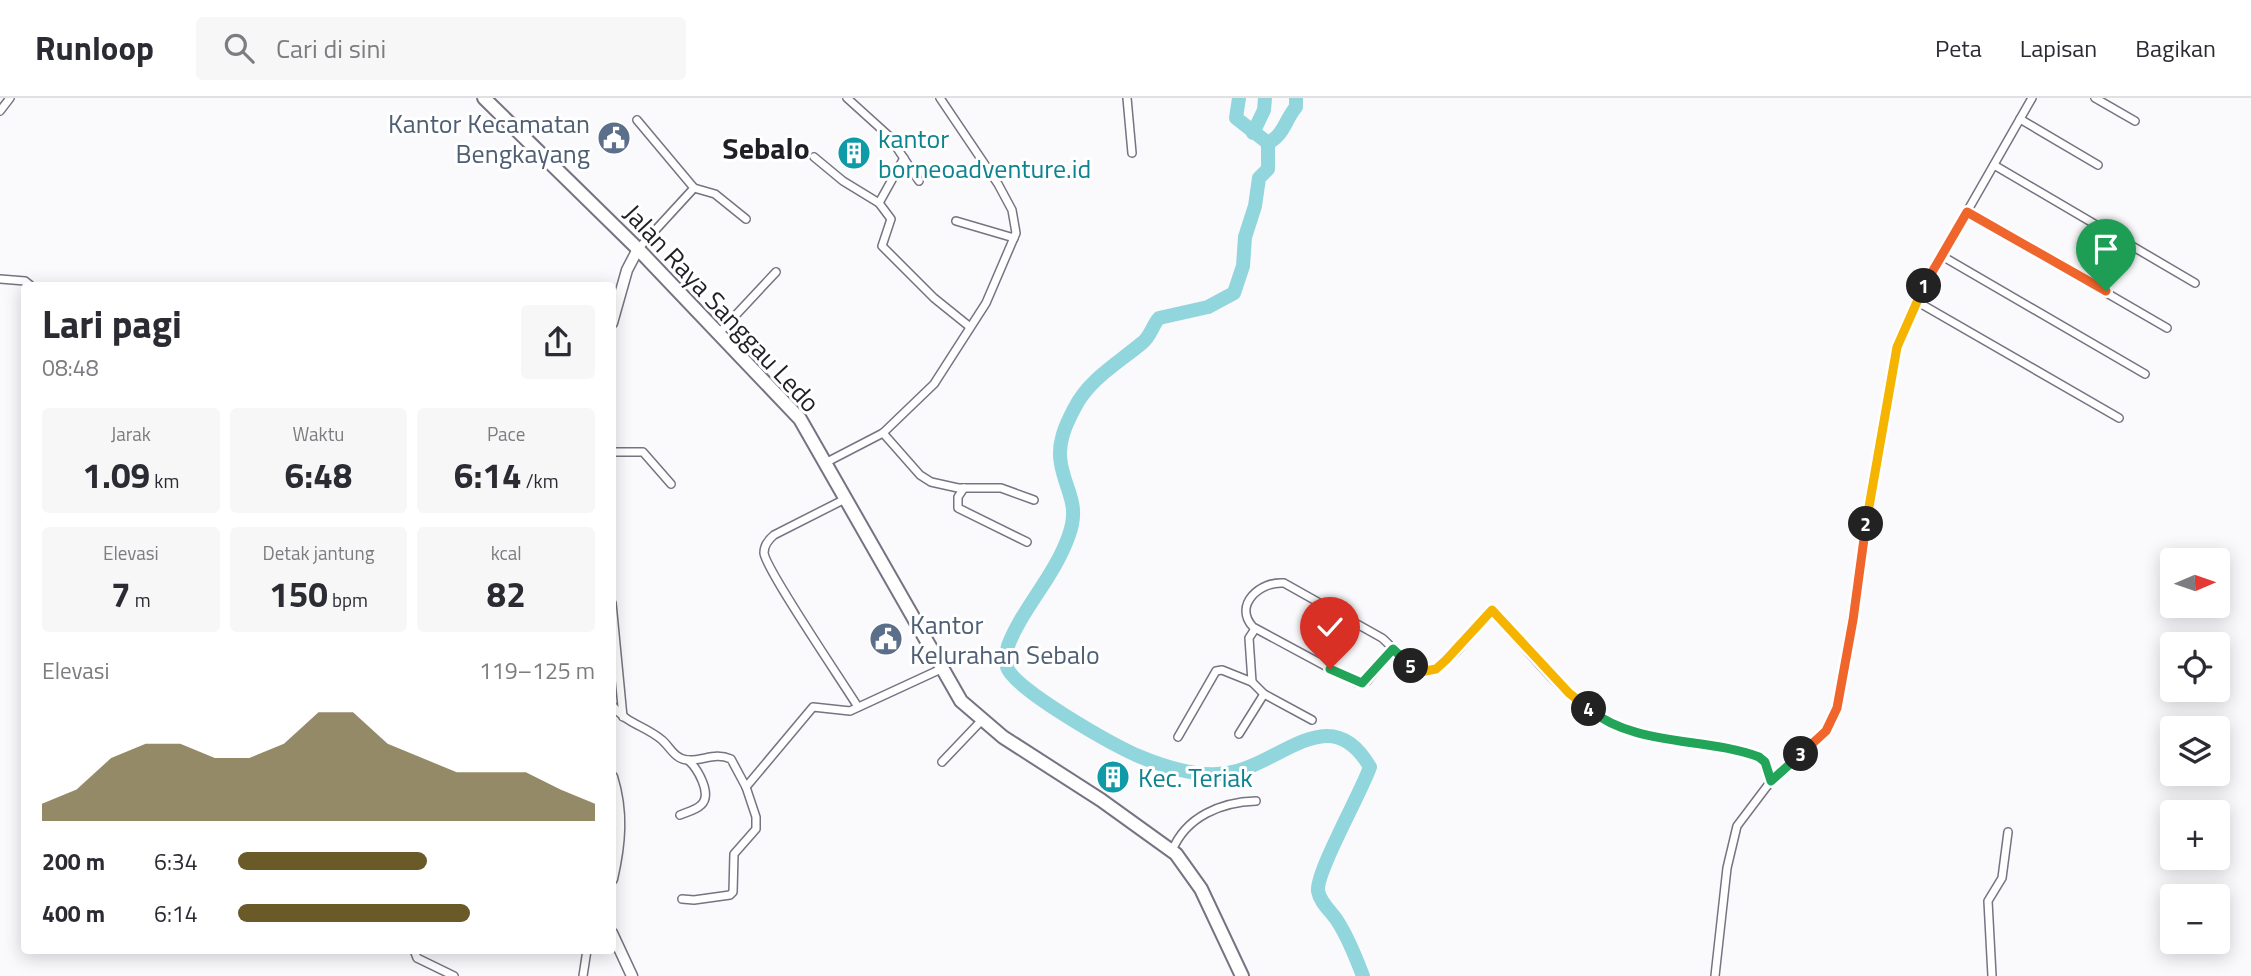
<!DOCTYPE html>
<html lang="id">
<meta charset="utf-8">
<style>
:root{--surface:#fff;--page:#f7f7f7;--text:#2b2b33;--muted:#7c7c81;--line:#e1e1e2;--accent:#695a27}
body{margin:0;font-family:"Titillium Web",sans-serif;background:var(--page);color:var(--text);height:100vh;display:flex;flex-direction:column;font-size:26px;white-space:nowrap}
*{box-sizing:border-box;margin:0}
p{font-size:23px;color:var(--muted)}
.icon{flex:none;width:38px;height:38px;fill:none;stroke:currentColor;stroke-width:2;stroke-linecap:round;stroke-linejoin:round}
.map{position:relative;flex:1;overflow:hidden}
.side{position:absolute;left:21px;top:184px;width:595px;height:672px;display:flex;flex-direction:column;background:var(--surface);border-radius:7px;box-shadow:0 4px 18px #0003}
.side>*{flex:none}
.needle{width:46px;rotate:88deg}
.controls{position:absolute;left:2160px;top:450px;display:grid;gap:14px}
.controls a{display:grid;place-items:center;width:70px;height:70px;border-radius:7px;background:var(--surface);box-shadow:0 4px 18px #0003;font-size:35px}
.pin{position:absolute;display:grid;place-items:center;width:60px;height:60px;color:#fff;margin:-72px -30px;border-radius:50% 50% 50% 0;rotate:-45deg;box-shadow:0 0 7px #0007}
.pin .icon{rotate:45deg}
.km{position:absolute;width:35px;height:35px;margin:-18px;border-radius:50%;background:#222;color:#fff;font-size:19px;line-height:35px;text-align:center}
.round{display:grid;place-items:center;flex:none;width:74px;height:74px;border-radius:7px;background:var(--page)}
.headline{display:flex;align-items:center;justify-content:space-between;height:119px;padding:0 21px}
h1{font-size:38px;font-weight:700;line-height:52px}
.figures{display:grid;grid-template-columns:repeat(3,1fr);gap:10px;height:119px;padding:7px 21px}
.figures div{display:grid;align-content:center;border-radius:7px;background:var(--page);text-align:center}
.figures b{font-size:35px;font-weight:700}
.figures small{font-size:19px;font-weight:400}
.figures p{font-size:19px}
.chart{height:196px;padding:14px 21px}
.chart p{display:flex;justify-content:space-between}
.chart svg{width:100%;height:126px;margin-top:7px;fill:var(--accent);opacity:.7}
ul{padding:0 21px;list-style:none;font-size:23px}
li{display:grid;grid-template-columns:112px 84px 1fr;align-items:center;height:52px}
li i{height:18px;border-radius:9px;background:var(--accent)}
header{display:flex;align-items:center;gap:42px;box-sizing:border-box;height:98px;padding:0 35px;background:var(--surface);border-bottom:2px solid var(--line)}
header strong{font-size:33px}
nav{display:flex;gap:38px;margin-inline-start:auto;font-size:24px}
.search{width:490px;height:63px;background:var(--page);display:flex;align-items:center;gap:18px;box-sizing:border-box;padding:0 24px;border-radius:7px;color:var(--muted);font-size:26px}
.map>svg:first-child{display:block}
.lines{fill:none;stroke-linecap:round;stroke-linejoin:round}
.river{stroke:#91d6dd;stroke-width:14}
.street-casing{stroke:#777382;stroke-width:10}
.secondary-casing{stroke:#777382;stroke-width:13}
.highway-casing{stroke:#777382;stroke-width:16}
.street{stroke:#fff;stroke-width:7}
.secondary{stroke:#fff;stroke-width:10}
.highway{stroke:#fff;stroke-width:12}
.split-1-casing{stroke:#fff;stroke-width:14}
.split-2-casing{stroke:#fff;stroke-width:14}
.split-3-casing{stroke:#fff;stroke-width:14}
.split-4-casing{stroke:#fff;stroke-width:14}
.split-5-casing{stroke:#fff;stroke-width:14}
.split-6-casing{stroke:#fff;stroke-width:14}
.split-1{stroke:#f0652b;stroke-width:9}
.split-2{stroke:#f5b400;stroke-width:9}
.split-3{stroke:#f0652b;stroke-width:9}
.split-4{stroke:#22a559;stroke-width:9}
.split-5{stroke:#f5b400;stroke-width:9}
.split-6{stroke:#22a559;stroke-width:9}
.labels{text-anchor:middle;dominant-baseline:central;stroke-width:6;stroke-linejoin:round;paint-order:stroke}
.service-label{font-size:26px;fill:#4e5e75;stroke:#fff;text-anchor:end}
.culture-label{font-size:26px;fill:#0d838f;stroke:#fff;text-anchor:start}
.street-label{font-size:26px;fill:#211f26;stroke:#fff}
.quarter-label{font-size:30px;font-weight:bold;fill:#211f26;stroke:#fff}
</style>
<header>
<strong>Runloop</strong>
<div class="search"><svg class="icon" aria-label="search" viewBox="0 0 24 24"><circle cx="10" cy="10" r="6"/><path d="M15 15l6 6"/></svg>Cari di sini</div>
<nav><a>Peta</a><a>Lapisan</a><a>Bagikan</a></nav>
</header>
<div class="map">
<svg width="2251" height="878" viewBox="0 0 2251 878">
<rect width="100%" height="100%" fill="#faf9fc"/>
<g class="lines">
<g class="river">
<path d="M 1239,0 L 1236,20 L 1268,45 L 1268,71 L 1259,80 L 1255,108 L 1245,139 L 1243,168 L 1234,195 L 1208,209 L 1159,220 C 1152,228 1151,238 1142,245 C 1118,265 1088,282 1074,311 C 1065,328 1057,346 1061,366 C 1066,394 1080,406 1069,437 C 1055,478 1021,512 1008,548 C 1006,555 1006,562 1007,569 C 1013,591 1112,646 1136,657 C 1164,669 1198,680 1228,675 C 1282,666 1330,600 1370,669 C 1361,695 1316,774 1318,793 C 1320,805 1332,814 1338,824 C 1349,841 1356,860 1363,878"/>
<path d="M 1253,35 L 1264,12 L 1265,0"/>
<path d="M 1268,45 C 1284,37 1285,22 1296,9 L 1296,0"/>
</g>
<defs>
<g id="street">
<path d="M 847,0 L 889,38 L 919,83"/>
<path d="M 1127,0 L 1132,55"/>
<path d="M 2095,0 L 2135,23"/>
<path d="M 0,13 L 10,0"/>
<path d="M 2020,21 L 2098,67"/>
<path d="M 637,22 L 694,90 L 638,151"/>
<path d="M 814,59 L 843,83 L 879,105"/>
<path d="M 904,60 L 879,105 L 891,121 L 882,148 L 934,200 L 970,229"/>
<path d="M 1994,67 L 2195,185"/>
<path d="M 694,90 L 715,96 L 746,121"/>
<path d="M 1967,114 L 2167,230"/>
<path d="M 956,123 L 1014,140"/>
<path d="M 1942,158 L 2145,276"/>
<path d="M 0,181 L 25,183 L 30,187"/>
<path d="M 1916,203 L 2119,320"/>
<path d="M 719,235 L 776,174"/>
<path d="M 883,335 L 920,377 L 931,384 L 958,390 L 1001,390 L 1034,402"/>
<path d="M 612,354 L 643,354 L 671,386"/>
<path d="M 827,364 L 883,335 L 934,286 L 986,205 L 1016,135 L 1012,112 L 998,86 L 940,0"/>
<path d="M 964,390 L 958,399 L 958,410 L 1027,444"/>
<path d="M 847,400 L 774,437 C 768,442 764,447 764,455 C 766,472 844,586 858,609"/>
<path d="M 612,505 L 623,619"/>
<path d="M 1255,531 L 1249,540 L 1252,584 L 1264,596 L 1312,622"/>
<path d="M 1393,551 L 1367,583 L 1357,585 L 1253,529 C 1233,507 1260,483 1284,485 L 1382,540 C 1395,551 1404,566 1421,574 C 1449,574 1473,531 1491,512 C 1520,543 1567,604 1603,621 C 1651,646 1709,640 1759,659 L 1765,664 L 1771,683"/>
<path d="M 612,607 C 628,627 644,627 662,642 C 670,649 675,661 687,662 C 704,663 714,654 731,661 L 746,689 L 813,609 L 850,613 L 941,571"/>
<path d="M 1239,636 L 1264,596"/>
<path d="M 1178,639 L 1216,573 L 1222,572 L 1252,584"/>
<path d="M 942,664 L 982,622"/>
<path d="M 680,717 C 687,714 696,712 701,707 C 713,696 697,670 688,662"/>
<path d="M 1172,753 C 1186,718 1222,704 1256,703"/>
<path d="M 682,801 L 694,802 L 730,797 L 733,794 L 734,756 L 756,731 L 756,719 L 746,689"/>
<path d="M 414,852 L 417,860 L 454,878"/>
<path d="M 583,878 L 587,852"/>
<path d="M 1715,878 L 1727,770 L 1737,728 L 1771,683 L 1826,633 L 1837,610 L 1893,267 L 1898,243 L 1916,203 L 2032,0"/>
<path d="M 1992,878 L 1988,803 L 2002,780 L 2008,734"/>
</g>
<g id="secondary">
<path d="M 612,225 L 627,172 L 638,151"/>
<path d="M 612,679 C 623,714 620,746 612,781"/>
<path d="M 612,835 L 632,878"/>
</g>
<path id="highway" d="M 484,0 L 638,151 L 800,321 L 961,603 L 1003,639 L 1101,702 L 1176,756 L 1201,791 L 1242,878"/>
</defs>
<use href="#street" class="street-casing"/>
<use href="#secondary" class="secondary-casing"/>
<use href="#highway" class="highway-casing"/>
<use href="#street" class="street"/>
<use href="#secondary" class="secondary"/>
<use href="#highway" class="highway"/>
</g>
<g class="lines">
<defs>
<path id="split-1" d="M 1924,188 L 1967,114 L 2106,193"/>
<path id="split-2" d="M 1866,426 L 1897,249 L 1924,188"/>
<path id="split-3" d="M 1801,656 L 1826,633 L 1837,610 L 1853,522 L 1866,426"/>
<path id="split-4" d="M 1589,611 C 1635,649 1706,639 1759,659 L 1765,664 L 1771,683 L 1801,656"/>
<path id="split-5" d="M 1411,568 L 1420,574 L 1436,571 L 1446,562 L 1492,512 L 1569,595 L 1589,611"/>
<path id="split-6" d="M 1330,571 L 1362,585 L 1393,551 L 1411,568"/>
</defs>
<use href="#split-1" class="split-1-casing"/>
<use href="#split-2" class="split-2-casing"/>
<use href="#split-3" class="split-3-casing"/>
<use href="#split-4" class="split-4-casing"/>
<use href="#split-5" class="split-5-casing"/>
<use href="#split-6" class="split-6-casing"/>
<use href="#split-1" class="split-1"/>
<use href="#split-2" class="split-2"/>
<use href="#split-3" class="split-3"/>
<use href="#split-4" class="split-4"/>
<use href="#split-5" class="split-5"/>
<use href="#split-6" class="split-6"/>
</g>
<defs>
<symbol id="civic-disc" viewBox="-11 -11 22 22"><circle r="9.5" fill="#5c6f8a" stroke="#fff"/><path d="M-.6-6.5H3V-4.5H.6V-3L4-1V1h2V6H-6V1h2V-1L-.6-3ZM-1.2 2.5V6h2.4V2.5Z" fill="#fff"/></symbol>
<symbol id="building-disc" viewBox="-11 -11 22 22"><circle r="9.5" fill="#0f9aa8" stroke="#fff"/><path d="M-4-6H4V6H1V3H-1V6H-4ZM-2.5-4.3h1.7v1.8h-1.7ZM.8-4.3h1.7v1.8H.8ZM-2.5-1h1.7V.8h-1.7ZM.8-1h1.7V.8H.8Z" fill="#fff"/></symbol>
</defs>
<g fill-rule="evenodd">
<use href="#civic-disc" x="595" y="21" width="38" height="38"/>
<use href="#building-disc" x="835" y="36" width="38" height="38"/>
<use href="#civic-disc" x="867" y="522" width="38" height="38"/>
<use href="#building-disc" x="1094" y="660" width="38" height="38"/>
</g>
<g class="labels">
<g class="service-label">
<text x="590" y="25">Kantor Kecamatan<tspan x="590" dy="30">Bengkayang</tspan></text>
<text x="910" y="526" text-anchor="start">Kantor<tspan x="910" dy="30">Kelurahan Sebalo</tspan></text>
</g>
<g class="culture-label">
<text x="878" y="40">kantor<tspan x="878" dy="30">borneoadventure.id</tspan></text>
<text x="1138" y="679">Kec. Teriak</text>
</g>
<g class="street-label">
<text transform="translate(722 210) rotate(47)">Jalan Raya Sanggau Ledo</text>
</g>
<g class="quarter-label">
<text x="766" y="50">Sebalo</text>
</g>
</g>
</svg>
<div class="controls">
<a><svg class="needle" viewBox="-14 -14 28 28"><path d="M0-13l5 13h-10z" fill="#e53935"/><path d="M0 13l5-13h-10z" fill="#7c7c81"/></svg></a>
<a><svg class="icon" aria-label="locate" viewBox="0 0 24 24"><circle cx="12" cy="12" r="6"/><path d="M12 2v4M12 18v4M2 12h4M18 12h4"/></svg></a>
<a><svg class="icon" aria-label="layers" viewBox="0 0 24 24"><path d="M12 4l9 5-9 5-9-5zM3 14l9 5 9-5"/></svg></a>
<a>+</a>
<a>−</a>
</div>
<div class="pin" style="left:2106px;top:193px;background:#1e9e55"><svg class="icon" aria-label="arrive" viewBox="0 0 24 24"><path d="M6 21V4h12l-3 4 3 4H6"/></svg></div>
<div class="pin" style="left:1330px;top:571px;background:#d93025"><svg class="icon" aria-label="check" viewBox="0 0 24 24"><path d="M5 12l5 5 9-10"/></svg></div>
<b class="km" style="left:1924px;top:188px">1</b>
<b class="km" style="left:1866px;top:426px">2</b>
<b class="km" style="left:1801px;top:656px">3</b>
<b class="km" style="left:1589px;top:611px">4</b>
<b class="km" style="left:1411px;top:568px">5</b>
<section class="side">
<div class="headline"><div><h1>Lari pagi</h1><p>08:48</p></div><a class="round"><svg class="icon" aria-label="share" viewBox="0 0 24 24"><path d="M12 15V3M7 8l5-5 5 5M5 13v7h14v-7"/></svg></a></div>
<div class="figures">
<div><p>Jarak</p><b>1.09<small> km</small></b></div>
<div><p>Waktu</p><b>6:48</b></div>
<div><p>Pace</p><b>6:14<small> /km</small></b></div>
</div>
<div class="figures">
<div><p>Elevasi</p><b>7<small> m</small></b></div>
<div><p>Detak jantung</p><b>150<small> bpm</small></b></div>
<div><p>kcal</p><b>82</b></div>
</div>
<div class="chart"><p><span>Elevasi</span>119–125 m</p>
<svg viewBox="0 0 160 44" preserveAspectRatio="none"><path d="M0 44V38L10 33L20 22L30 17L40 17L50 22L60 22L70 17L80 6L90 6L100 17L110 22L120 27L130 27L140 27L150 33L160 38V44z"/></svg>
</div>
<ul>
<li><b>200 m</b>6:34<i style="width:53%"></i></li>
<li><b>400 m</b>6:14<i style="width:65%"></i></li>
</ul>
</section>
</div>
